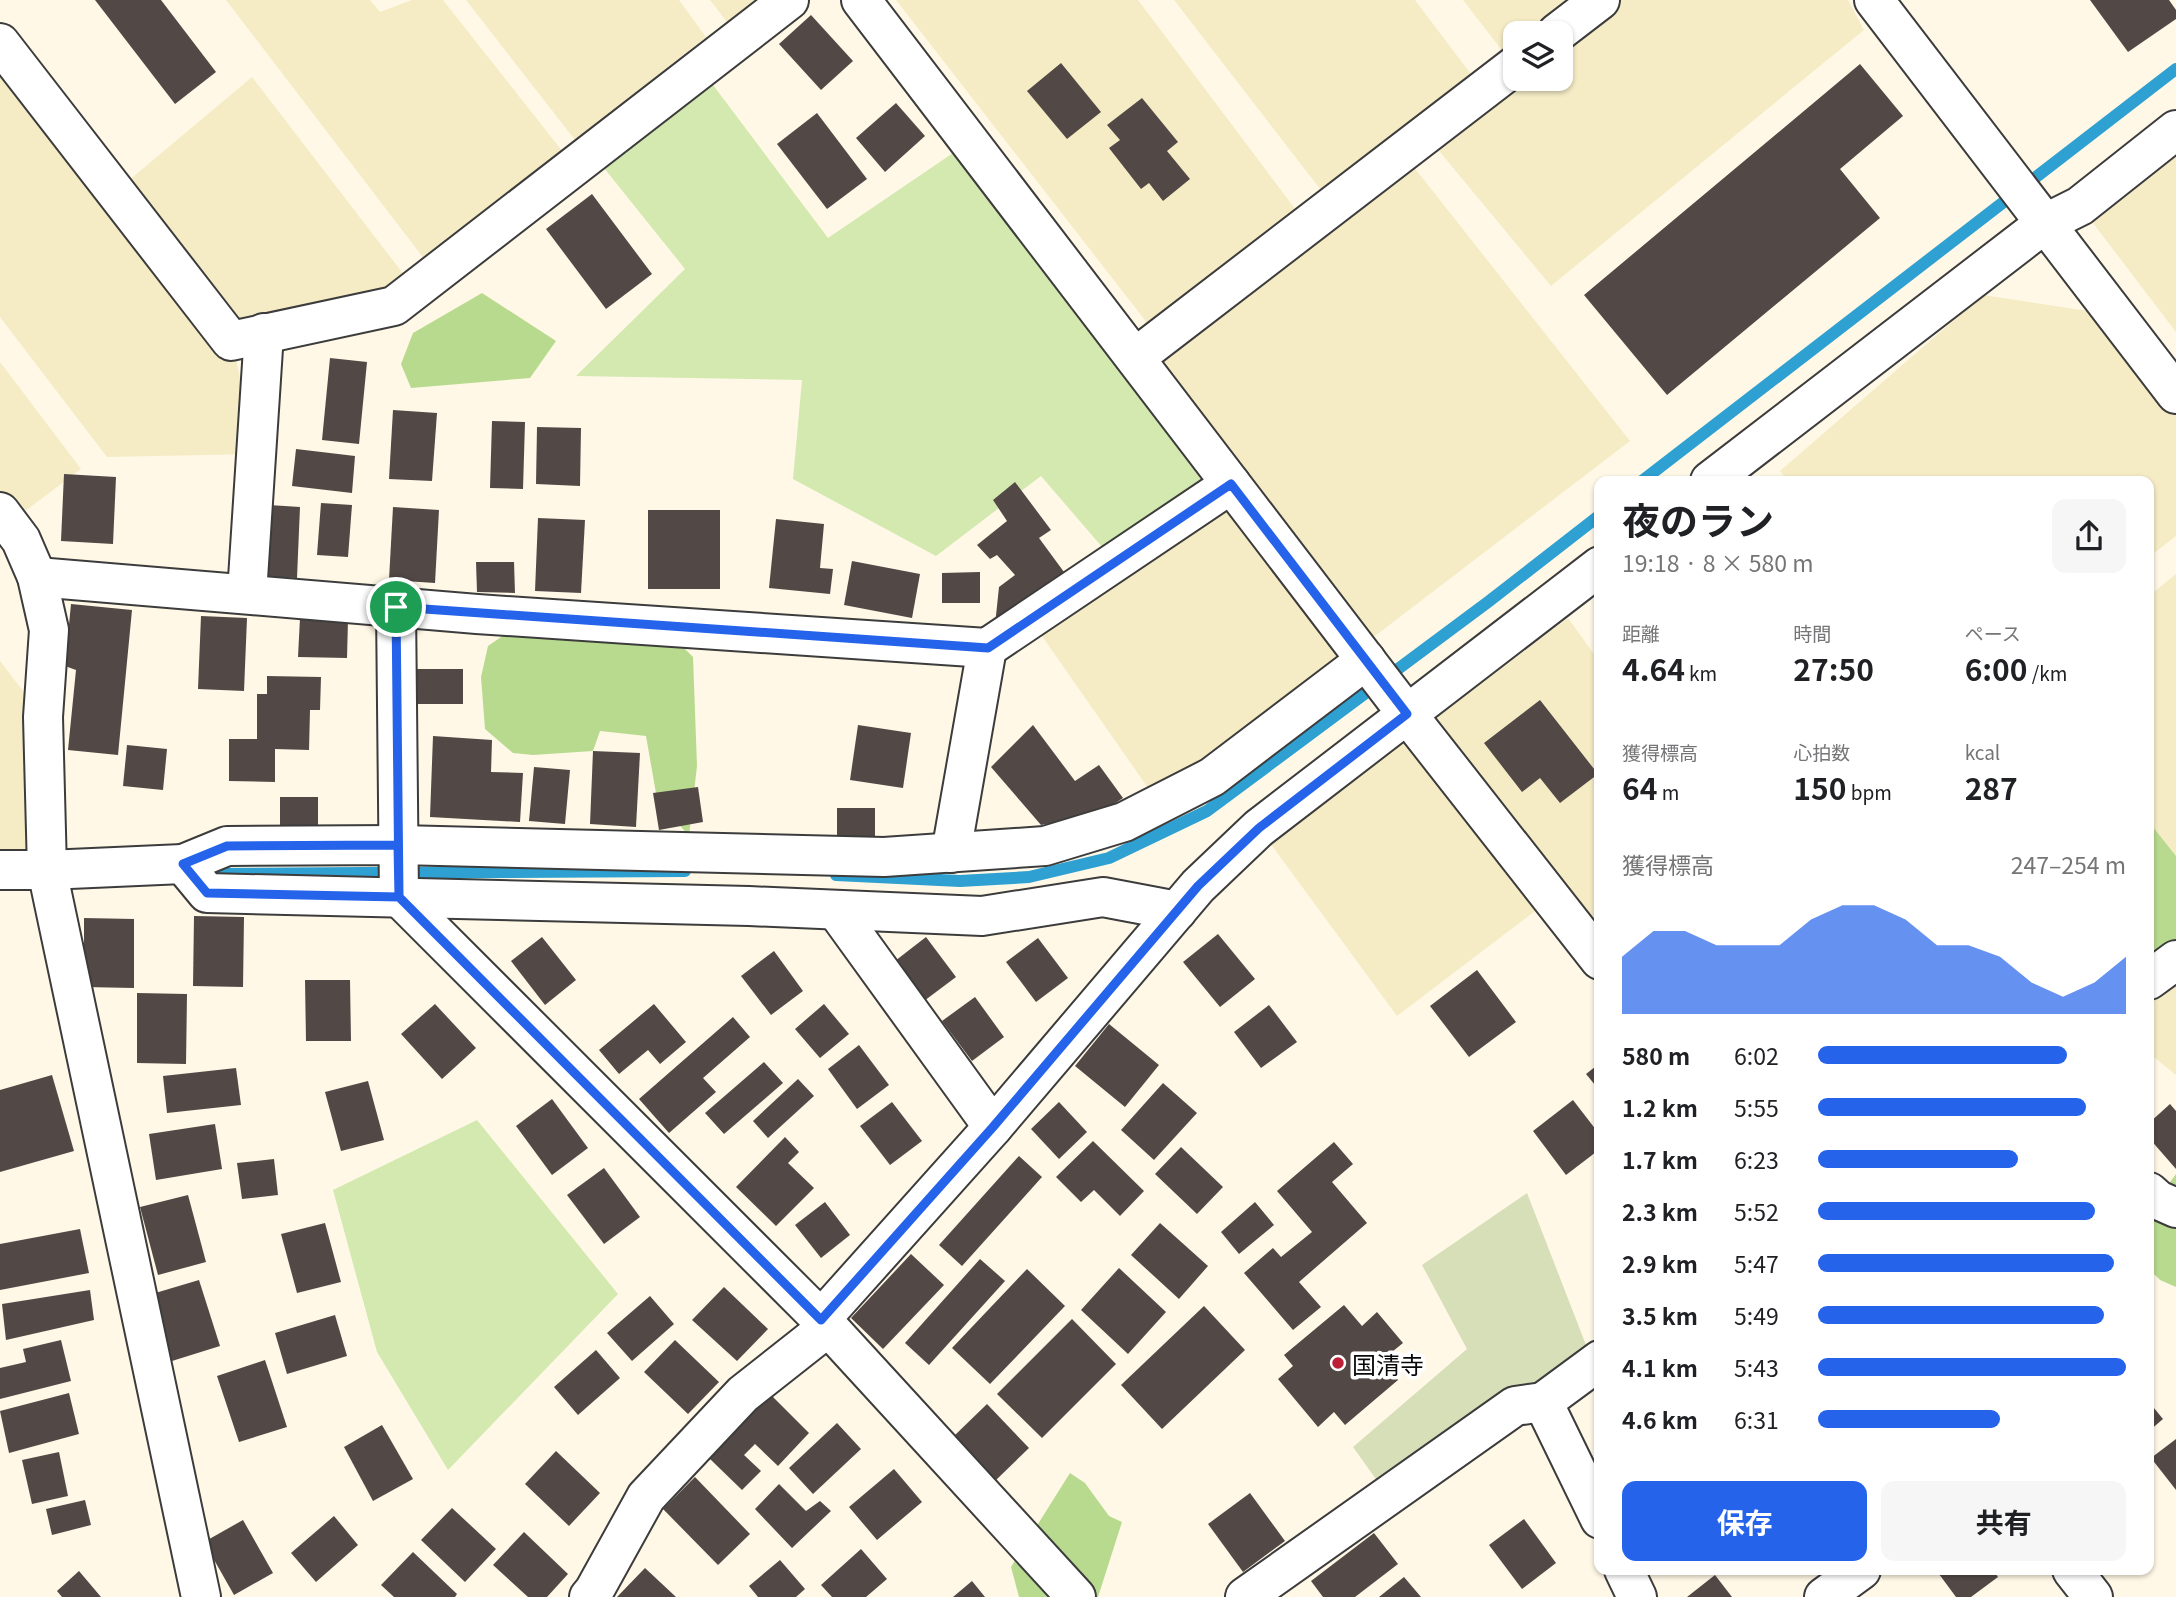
<!DOCTYPE html>
<html lang="ja">
<meta charset="utf-8">
<style>
:root{--surface:#fff;--page:#f6f6f6;--text:#202124;--muted:#757577;--accent:#2563eb}
body{margin:0;font-family:Georgia,"Noto Sans JP",serif;background:var(--page);color:var(--text);height:100vh;display:flex;flex-direction:column;font-size:26px;white-space:nowrap}
*{box-sizing:border-box;margin:0}
p{font-size:23px;color:var(--muted)}
.icon{flex:none;width:38px;height:38px;fill:none;stroke:currentColor;stroke-width:2;stroke-linecap:round;stroke-linejoin:round}
.map{position:relative;flex:1;overflow:hidden}
.drawer{position:absolute;left:1594px;top:476px;width:560px;height:1099px;display:flex;flex-direction:column;background:var(--surface);border-radius:14px;box-shadow:0 2px 5px #0004}
.drawer>*{flex:none}
.controls{position:absolute;left:1503px;top:21px;display:grid;gap:14px}
.controls a{display:grid;place-items:center;width:70px;height:70px;border-radius:14px;background:var(--surface);box-shadow:0 2px 5px #0004;font-size:35px}
.pin{position:absolute;display:grid;place-items:center;width:60px;height:60px;color:#fff;margin:-30px;border:4px solid #fff;border-radius:50%;box-shadow:0 2px 7px #0007}
.round{display:grid;place-items:center;flex:none;width:74px;height:74px;border-radius:14px;background:var(--page)}
.head{display:flex;align-items:center;justify-content:space-between;height:119px;padding:0 28px}
h1{font-size:38px;font-weight:700;line-height:52px}
.metrics{display:grid;grid-template-columns:repeat(3,1fr);gap:10px;height:119px;padding:7px 28px}
.metrics div{display:grid;align-content:center}
.metrics b{font-size:30px;font-weight:700}
.metrics small{font-size:19px;font-weight:400}
.metrics p{font-size:19px}
.chart{height:196px;padding:14px 28px}
.chart p{display:flex;justify-content:space-between}
.chart svg{width:100%;height:126px;margin-top:7px;fill:var(--accent);opacity:.7}
.primary-button{display:flex;gap:14px;margin-top:auto;padding:14px 28px}
.primary-button a{flex:1;height:80px;border-radius:14px;background:var(--accent);color:#fff;font-size:28px;font-weight:700;line-height:80px;text-align:center}
.primary-button a+a{background:var(--page);color:var(--text)}
ul{padding:0 28px;list-style:none;font-size:23px}
li{display:grid;grid-template-columns:112px 84px 1fr;align-items:center;height:52px}
li i{height:18px;border-radius:9px;background:var(--accent)}
.map>svg:first-child{display:block}
.farmland{fill:#f5ecc6;fill-rule:evenodd}
.green{fill:#d3e9b0}
.forest{fill:#b8da8f}
.cemetery{fill:#d7dfb9}
.lines{fill:none;stroke-linecap:round;stroke-linejoin:round}
.stream{stroke:#2ea0d1;stroke-width:12}
.building{fill:#524946}
.minor-casing{stroke:#3c3c3c;stroke-width:42}
.minor{stroke:#fff;stroke-width:38}
.route-casing{stroke:#fff;stroke-width:14}
.route{stroke:#2563eb;stroke-width:9}
.poi-dot{fill:#bc1f36;stroke:#fff;stroke-width:2.5}
.labels{text-anchor:middle;dominant-baseline:central;stroke-width:7;stroke-linejoin:round;paint-order:stroke}
.poi-label{font-size:24px;fill:#090909;stroke:#fff;text-anchor:start}
</style>
<div class="map">
<svg width="2176" height="1597" viewBox="0 0 2176 1597">
<rect width="100%" height="100%" fill="#fff8e6"/>
<g class="farmland">
<path d="M 226,0 L 370,0 L 380,12 L 412,0 L 443,0 L 563,152 L 425,260 Z"/>
<path d="M 466,0 L 679,0 L 706,37 L 575,140 Z"/>
<path d="M 710,0 L 757,0 L 727,22 Z"/>
<path d="M 896,0 L 1138,0 L 1299,214 L 1151,328 Z"/>
<path d="M 1174,0 L 1415,0 L 1480,86 L 1327,198 Z"/>
<path d="M 1463,0 L 1848,0 L 1864,30 L 1551,286 L 1425,134 L 1514,66 ZM 1516,33 L 1561,33 L 1561,79 L 1516,79 Z"/>
<path d="M 0,48 L 236,359 L 256,454 L 107,457 L 0,317 Z"/>
<path d="M 252,77 L 415,289 L 254,340 L 115,192 Z"/>
<path d="M 2176,132 L 2176,332 L 2080,206 Z"/>
<path d="M 1402,152 L 1630,441 L 1358,649 L 1153,795 L 1030,619 L 1231,484 L 1136,357 Z"/>
<path d="M 1983,295 L 2114,315 L 2176,394 L 2176,536 L 2149,557 L 2149,481 L 1788,481 L 1780,471 Z"/>
<path d="M 0,362 L 81,469 L 0,530 Z"/>
<path d="M 2176,574 L 2176,856 L 2149,822 L 2149,596 Z"/>
<path d="M 1568,618 L 1599,661 L 1599,960 L 1551,899 L 1397,1016 L 1259,828 L 1420,730 Z"/>
<path d="M 0,661 L 43,717 L 47,870 L 0,870 Z"/>
<path d="M 2176,960 L 2176,1075 L 2149,1053 L 2149,980 Z"/>
</g>
<g class="green">
<path d="M 701,69 L 828,238 L 953,153 L 1221,491 L 1115,562 L 1041,476 L 936,556 L 793,479 L 802,380 L 576,376 L 685,269 L 592,153 Z"/>
<path d="M 477,1120 L 618,1294 L 448,1470 L 377,1352 L 333,1190 Z"/>
</g>
<g class="forest">
<path d="M 482,293 L 556,341 L 530,378 L 411,388 L 401,364 L 413,333 Z"/>
<path d="M 662,626 L 693,657 L 697,766 L 689,836 L 657,799 L 646,736 L 600,731 L 593,751 L 533,755 L 513,753 L 485,729 L 481,677 L 488,646 L 511,630 Z"/>
<path d="M 2149,822 L 2176,856 L 2176,960 L 2149,980 Z"/>
<path d="M 2176,1174 L 2176,1287 L 2160,1280 L 2149,1269 L 2149,1211 Z"/>
<path d="M 1070,1473 L 1085,1483 L 1109,1516 L 1122,1522 L 1098,1597 L 1019,1597 L 1011,1567 Z"/>
</g>
<path class="cemetery" d="M 1527,1193 L 1586,1345 L 1388,1496 L 1353,1447 L 1467,1349 L 1422,1265 Z"/>
<g class="lines">
<g class="stream">
<path d="M 1642,481 L 2176,69"/>
<path d="M 200,874 L 685,871"/>
<path d="M 836,875 L 960,881 L 1029,877 L 1109,858 L 1207,811 L 1488,602 L 1600,515"/>
</g>
</g>
<g class="building">
<path d="M 95,0 L 161,0 L 216,72 L 175,104 Z"/>
<path d="M 2090,0 L 2169,0 L 2176,10 L 2176,19 L 2128,52 Z"/>
<path d="M 811,15 L 853,61 L 821,90 L 779,44 Z"/>
<path d="M 1061,63 L 1101,112 L 1067,139 L 1027,91 Z"/>
<path d="M 1860,64 L 1903,116 L 1840,169 L 1880,218 L 1667,395 L 1584,295 Z"/>
<path d="M 1142,98 L 1178,142 L 1167,151 L 1190,179 L 1163,201 L 1149,183 L 1141,189 L 1109,148 L 1120,140 L 1107,125 Z"/>
<path d="M 896,103 L 925,136 L 885,172 L 856,138 Z"/>
<path d="M 817,113 L 867,179 L 827,209 L 777,144 Z"/>
<path d="M 592,194 L 652,274 L 606,309 L 546,229 Z"/>
<path d="M 330,358 L 367,362 L 359,444 L 322,440 Z"/>
<path d="M 393,410 L 437,413 L 432,481 L 389,479 Z"/>
<path d="M 492,421 L 525,422 L 523,489 L 490,488 Z"/>
<path d="M 537,427 L 581,428 L 580,486 L 536,484 Z"/>
<path d="M 296,449 L 355,456 L 352,493 L 292,486 Z"/>
<path d="M 64,474 L 116,477 L 113,544 L 61,541 Z"/>
<path d="M 1015,482 L 1051,530 L 1039,538 L 1064,572 L 995,625 L 999,587 L 1015,575 L 997,555 L 990,559 L 977,545 L 1007,521 L 993,500 Z"/>
<path d="M 321,503 L 352,505 L 348,557 L 317,555 Z"/>
<path d="M 269,505 L 300,507 L 297,578 L 267,577 Z"/>
<path d="M 393,507 L 439,510 L 435,583 L 389,580 Z"/>
<rect x="648" y="510" width="72" height="79"/>
<path d="M 538,518 L 585,520 L 581,593 L 535,591 Z"/>
<path d="M 776,519 L 824,524 L 820,568 L 833,569 L 830,594 L 769,588 Z"/>
<path d="M 852,561 L 920,574 L 912,618 L 844,605 Z"/>
<path d="M 476,562 L 514,562 L 515,593 L 477,592 Z"/>
<path d="M 980,572 L 980,603 L 942,603 L 942,573 Z"/>
<path d="M 71,604 L 132,610 L 118,755 L 68,750 L 76,670 L 65,666 Z"/>
<path d="M 201,616 L 247,618 L 244,691 L 198,689 Z"/>
<path d="M 300,618 L 348,620 L 347,658 L 298,657 Z"/>
<path d="M 410,669 L 463,669 L 463,704 L 411,704 Z"/>
<path d="M 267,676 L 321,677 L 320,710 L 310,710 L 309,750 L 275,749 L 275,782 L 229,781 L 229,739 L 257,739 L 257,694 L 267,694 Z"/>
<path d="M 1540,700 L 1598,774 L 1560,803 L 1540,778 L 1522,792 L 1484,743 Z"/>
<path d="M 858,725 L 911,733 L 903,788 L 850,780 Z"/>
<path d="M 1033,725 L 1075,781 L 1099,765 L 1123,798 L 1099,814 L 1041,825 L 991,767 Z"/>
<path d="M 433,736 L 492,740 L 491,772 L 523,773 L 520,822 L 430,817 Z"/>
<path d="M 127,745 L 167,749 L 163,790 L 123,786 Z"/>
<path d="M 593,751 L 640,753 L 636,827 L 590,824 Z"/>
<path d="M 534,767 L 570,770 L 565,824 L 529,821 Z"/>
<path d="M 698,787 L 703,822 L 659,830 L 653,793 Z"/>
<rect x="280" y="797" width="38" height="31"/>
<rect x="837" y="808" width="38" height="31"/>
<path d="M 194,916 L 244,917 L 243,987 L 193,986 Z"/>
<path d="M 84,918 L 134,919 L 134,988 L 84,987 Z"/>
<path d="M 1218,934 L 1255,979 L 1220,1007 L 1183,962 Z"/>
<path d="M 542,937 L 576,980 L 545,1005 L 511,961 Z"/>
<path d="M 926,937 L 956,977 L 924,1001 L 895,961 Z"/>
<path d="M 1038,938 L 1068,978 L 1036,1002 L 1006,962 Z"/>
<path d="M 774,951 L 803,991 L 771,1015 L 741,976 Z"/>
<path d="M 1477,970 L 1516,1022 L 1469,1057 L 1430,1006 Z"/>
<path d="M 305,980 L 350,980 L 351,1041 L 306,1041 Z"/>
<path d="M 137,993 L 187,994 L 186,1064 L 137,1063 Z"/>
<path d="M 975,997 L 1004,1037 L 972,1061 L 942,1021 Z"/>
<path d="M 435,1004 L 476,1048 L 442,1079 L 401,1034 Z"/>
<path d="M 654,1004 L 686,1042 L 660,1064 L 648,1050 L 619,1074 L 599,1050 Z"/>
<path d="M 824,1004 L 849,1034 L 820,1058 L 795,1029 Z"/>
<path d="M 1269,1005 L 1297,1042 L 1261,1068 L 1234,1032 Z"/>
<path d="M 733,1017 L 750,1037 L 703,1078 L 716,1092 L 669,1133 L 639,1099 Z"/>
<path d="M 1109,1024 L 1159,1065 L 1125,1107 L 1075,1066 Z"/>
<path d="M 859,1045 L 889,1085 L 857,1109 L 828,1069 Z"/>
<path d="M 764,1062 L 783,1083 L 724,1134 L 705,1113 Z"/>
<path d="M 1600,1063 L 1600,1091 L 1586,1074 Z"/>
<path d="M 236,1068 L 241,1105 L 167,1113 L 163,1076 Z"/>
<path d="M 52,1075 L 74,1151 L 0,1172 L 0,1090 Z"/>
<path d="M 798,1079 L 814,1096 L 768,1138 L 753,1121 Z"/>
<path d="M 368,1081 L 384,1140 L 341,1151 L 325,1092 Z"/>
<path d="M 1163,1083 L 1197,1113 L 1154,1160 L 1121,1130 Z"/>
<path d="M 552,1099 L 588,1148 L 552,1175 L 516,1126 Z"/>
<path d="M 1573,1100 L 1600,1135 L 1600,1149 L 1566,1175 L 1533,1131 Z"/>
<path d="M 892,1102 L 922,1141 L 890,1165 L 860,1126 Z"/>
<path d="M 1059,1102 L 1087,1132 L 1059,1159 L 1031,1129 Z"/>
<path d="M 2170,1104 L 2176,1111 L 2176,1169 L 2149,1138 L 2149,1123 Z"/>
<path d="M 215,1124 L 222,1169 L 156,1180 L 149,1134 Z"/>
<path d="M 785,1137 L 799,1152 L 788,1163 L 814,1188 L 776,1226 L 736,1187 Z"/>
<path d="M 1093,1141 L 1144,1191 L 1120,1216 L 1094,1190 L 1081,1202 L 1056,1177 Z"/>
<path d="M 1334,1142 L 1353,1164 L 1332,1182 L 1367,1223 L 1299,1282 L 1321,1307 L 1293,1330 L 1244,1273 L 1273,1248 L 1281,1257 L 1312,1232 L 1277,1191 Z"/>
<path d="M 1181,1147 L 1223,1187 L 1197,1214 L 1155,1174 Z"/>
<path d="M 1019,1156 L 1042,1177 L 962,1266 L 939,1245 Z"/>
<path d="M 274,1159 L 278,1195 L 242,1199 L 237,1163 Z"/>
<path d="M 604,1168 L 640,1217 L 604,1244 L 567,1195 Z"/>
<path d="M 188,1195 L 206,1262 L 158,1275 L 140,1207 Z"/>
<path d="M 825,1202 L 850,1235 L 821,1258 L 795,1225 Z"/>
<path d="M 1255,1202 L 1274,1225 L 1239,1254 L 1221,1232 Z"/>
<path d="M 325,1223 L 341,1282 L 297,1293 L 281,1234 Z"/>
<path d="M 1160,1223 L 1208,1266 L 1179,1299 L 1131,1255 Z"/>
<path d="M 80,1229 L 89,1273 L 0,1290 L 0,1244 Z"/>
<path d="M 911,1254 L 944,1285 L 883,1349 L 851,1318 Z"/>
<path d="M 980,1259 L 1005,1281 L 929,1365 L 905,1343 Z"/>
<path d="M 1119,1268 L 1166,1312 L 1128,1354 L 1081,1310 Z"/>
<path d="M 1027,1269 L 1065,1306 L 990,1384 L 952,1348 Z"/>
<path d="M 199,1280 L 220,1346 L 172,1361 L 152,1294 Z"/>
<path d="M 724,1287 L 768,1329 L 737,1361 L 692,1320 Z"/>
<path d="M 90,1290 L 94,1320 L 6,1340 L 2,1304 Z"/>
<path d="M 650,1296 L 674,1324 L 632,1361 L 607,1333 Z"/>
<path d="M 1344,1305 L 1362,1326 L 1377,1312 L 1403,1343 L 1382,1360 L 1398,1380 L 1345,1425 L 1334,1412 L 1318,1427 L 1278,1379 L 1293,1366 L 1284,1355 Z"/>
<path d="M 1204,1306 L 1245,1350 L 1162,1429 L 1121,1385 Z"/>
<path d="M 335,1315 L 347,1356 L 287,1374 L 275,1333 Z"/>
<path d="M 1072,1319 L 1116,1364 L 1042,1438 L 997,1394 Z"/>
<path d="M 61,1340 L 71,1381 L 0,1399 L 0,1368 L 26,1362 L 23,1349 Z"/>
<path d="M 675,1340 L 719,1382 L 688,1414 L 644,1372 Z"/>
<path d="M 596,1350 L 620,1378 L 578,1415 L 554,1387 Z"/>
<path d="M 265,1360 L 287,1427 L 239,1442 L 217,1376 Z"/>
<path d="M 69,1393 L 79,1434 L 9,1453 L 0,1411 Z"/>
<path d="M 771,1395 L 809,1433 L 778,1466 L 755,1444 L 744,1455 L 761,1471 L 742,1490 L 709,1458 Z"/>
<path d="M 2149,1402 L 2163,1419 L 2149,1431 Z"/>
<path d="M 987,1404 L 1029,1448 L 996,1480 L 954,1436 Z"/>
<path d="M 837,1423 L 861,1449 L 813,1494 L 789,1468 Z"/>
<path d="M 382,1425 L 413,1479 L 373,1501 L 344,1447 Z"/>
<path d="M 2176,1439 L 2176,1490 L 2151,1458 Z"/>
<path d="M 556,1451 L 600,1493 L 569,1526 L 525,1484 Z"/>
<path d="M 59,1452 L 68,1496 L 32,1504 L 22,1460 Z"/>
<path d="M 894,1469 L 922,1502 L 877,1540 L 849,1507 Z"/>
<path d="M 695,1477 L 750,1534 L 718,1565 L 663,1509 Z"/>
<path d="M 779,1484 L 806,1511 L 820,1501 L 831,1511 L 792,1548 L 755,1509 Z"/>
<path d="M 1250,1493 L 1285,1541 L 1243,1572 L 1208,1524 Z"/>
<path d="M 85,1500 L 91,1525 L 52,1535 L 46,1509 Z"/>
<path d="M 452,1508 L 496,1549 L 465,1582 L 421,1540 Z"/>
<path d="M 334,1516 L 358,1545 L 316,1582 L 291,1553 Z"/>
<path d="M 1524,1519 L 1556,1563 L 1522,1589 L 1489,1545 Z"/>
<path d="M 243,1520 L 273,1573 L 234,1595 L 204,1542 Z"/>
<path d="M 524,1532 L 568,1574 L 547,1597 L 528,1597 L 493,1565 Z"/>
<path d="M 1374,1533 L 1398,1564 L 1355,1597 L 1323,1597 L 1311,1581 Z"/>
<path d="M 861,1549 L 887,1579 L 866,1597 L 832,1597 L 821,1585 Z"/>
<path d="M 413,1552 L 457,1594 L 455,1597 L 394,1597 L 381,1585 Z"/>
<path d="M 780,1560 L 805,1589 L 796,1597 L 758,1597 L 749,1586 Z"/>
<path d="M 645,1568 L 676,1597 L 617,1597 Z"/>
<path d="M 1936,1570 L 1993,1570 L 1998,1577 L 1971,1597 L 1956,1597 Z"/>
<path d="M 79,1571 L 101,1597 L 62,1597 L 57,1591 Z"/>
<path d="M 1715,1575 L 1732,1597 L 1687,1597 Z"/>
<path d="M 1404,1577 L 1421,1597 L 1379,1597 Z"/>
<path d="M 972,1581 L 985,1597 L 953,1597 Z"/>
</g>
<g class="lines">
<defs>
<g id="minor">
<path d="M 861,0 L 1407,714 L 1600,960"/>
<path d="M 1874,0 L 2176,394"/>
<path d="M 1557,33 L 1600,0"/>
<path d="M 0,43 L 231,341 L 394,306 L 789,0"/>
<path d="M 1136,357 L 1516,65"/>
<path d="M 1710,481 L 2044,224 L 2080,206 L 2176,130"/>
<path d="M 0,512 L 21,540 L 37,577 L 49,630 L 43,717 L 47,870 L 201,1597"/>
<path d="M 37,577 L 477,614 L 987,648 L 1231,484"/>
<path d="M 247,594 L 264,333"/>
<path d="M 396,607 L 399,897 L 821,1319 L 1076,1597"/>
<path d="M 951,853 L 987,648"/>
<path d="M 183,864 L 227,846 L 399,845 L 884,857 L 1045,846 L 1124,822 L 1212,777 L 1366,660"/>
<path d="M 0,870 L 47,870 L 183,864 L 207,893 L 749,906 L 982,916 L 1103,897 L 1177,911"/>
<path d="M 836,910 L 993,1127"/>
<path d="M 2149,980 L 2176,960"/>
<path d="M 2149,1192 L 2158,1200 L 2176,1208"/>
<path d="M 821,1319 L 993,1127 L 1198,886 L 1259,828 L 1600,566"/>
<path d="M 1600,1360 L 1543,1402 L 1600,1519"/>
<path d="M 1624,1570 L 1637,1597"/>
<path d="M 2072,1570 L 2093,1597"/>
<path d="M 589,1597 L 594,1591 L 646,1497 L 743,1394 L 828,1327"/>
<path d="M 1245,1597 L 1515,1406 L 1543,1402"/>
<path d="M 1824,1597 L 1861,1570"/>
</g>
</defs>
<use href="#minor" class="minor-casing"/>
<use href="#minor" class="minor"/>
</g>
<g class="lines">
<defs>
<path id="route" d="M 396,607 L 399,897 L 207,893 L 183,864 L 227,846 L 398,845 L 399,897 L 821,1320 L 993,1127 L 1198,886 L 1259,828 L 1407,714 L 1231,484 L 988,648 L 396,607"/>
</defs>
<use href="#route" class="route-casing"/>
<use href="#route" class="route"/>
</g>
<circle class="poi-dot" cx="1338" cy="1363" r="7"/>
<g class="labels">
<g class="poi-label">
<text x="1352" y="1363">国清寺</text>
</g>
</g>
</svg>
<div class="controls">
<a><svg class="icon" aria-label="layers" viewBox="0 0 24 24"><path d="M12 4l9 5-9 5-9-5zM3 14l9 5 9-5"/></svg></a>
</div>
<div class="pin" style="left:396px;top:607px;background:#1e9e55"><svg class="icon" aria-label="arrive" viewBox="0 0 24 24"><path d="M6 21V4h12l-3 4 3 4H6"/></svg></div>
<section class="drawer">
<div class="head"><div><h1>夜のラン</h1><p>19:18 · 8 × 580 m</p></div><a class="round"><svg class="icon" aria-label="share" viewBox="0 0 24 24"><path d="M12 15V3M7 8l5-5 5 5M5 13v7h14v-7"/></svg></a></div>
<div class="metrics">
<div><p>距離</p><b>4.64<small> km</small></b></div>
<div><p>時間</p><b>27:50</b></div>
<div><p>ペース</p><b>6:00<small> /km</small></b></div>
</div>
<div class="metrics">
<div><p>獲得標高</p><b>64<small> m</small></b></div>
<div><p>心拍数</p><b>150<small> bpm</small></b></div>
<div><p>kcal</p><b>287</b></div>
</div>
<div class="chart"><p><span>獲得標高</span>247–254 m</p>
<svg viewBox="0 0 160 44" preserveAspectRatio="none"><path d="M0 44V24L10 15L20 15L30 20L40 20L50 20L60 11L70 6L80 6L90 11L100 20L110 20L120 24L130 33L140 38L150 33L160 24V44z"/></svg>
</div>
<ul>
<li><b>580 m</b>6:02<i style="width:81%"></i></li>
<li><b>1.2 km</b>5:55<i style="width:87%"></i></li>
<li><b>1.7 km</b>6:23<i style="width:65%"></i></li>
<li><b>2.3 km</b>5:52<i style="width:90%"></i></li>
<li><b>2.9 km</b>5:47<i style="width:96%"></i></li>
<li><b>3.5 km</b>5:49<i style="width:93%"></i></li>
<li><b>4.1 km</b>5:43<i style="width:100%"></i></li>
<li><b>4.6 km</b>6:31<i style="width:59%"></i></li>
</ul>
<div class="primary-button"><a>保存</a><a>共有</a></div>
</section>
</div>
